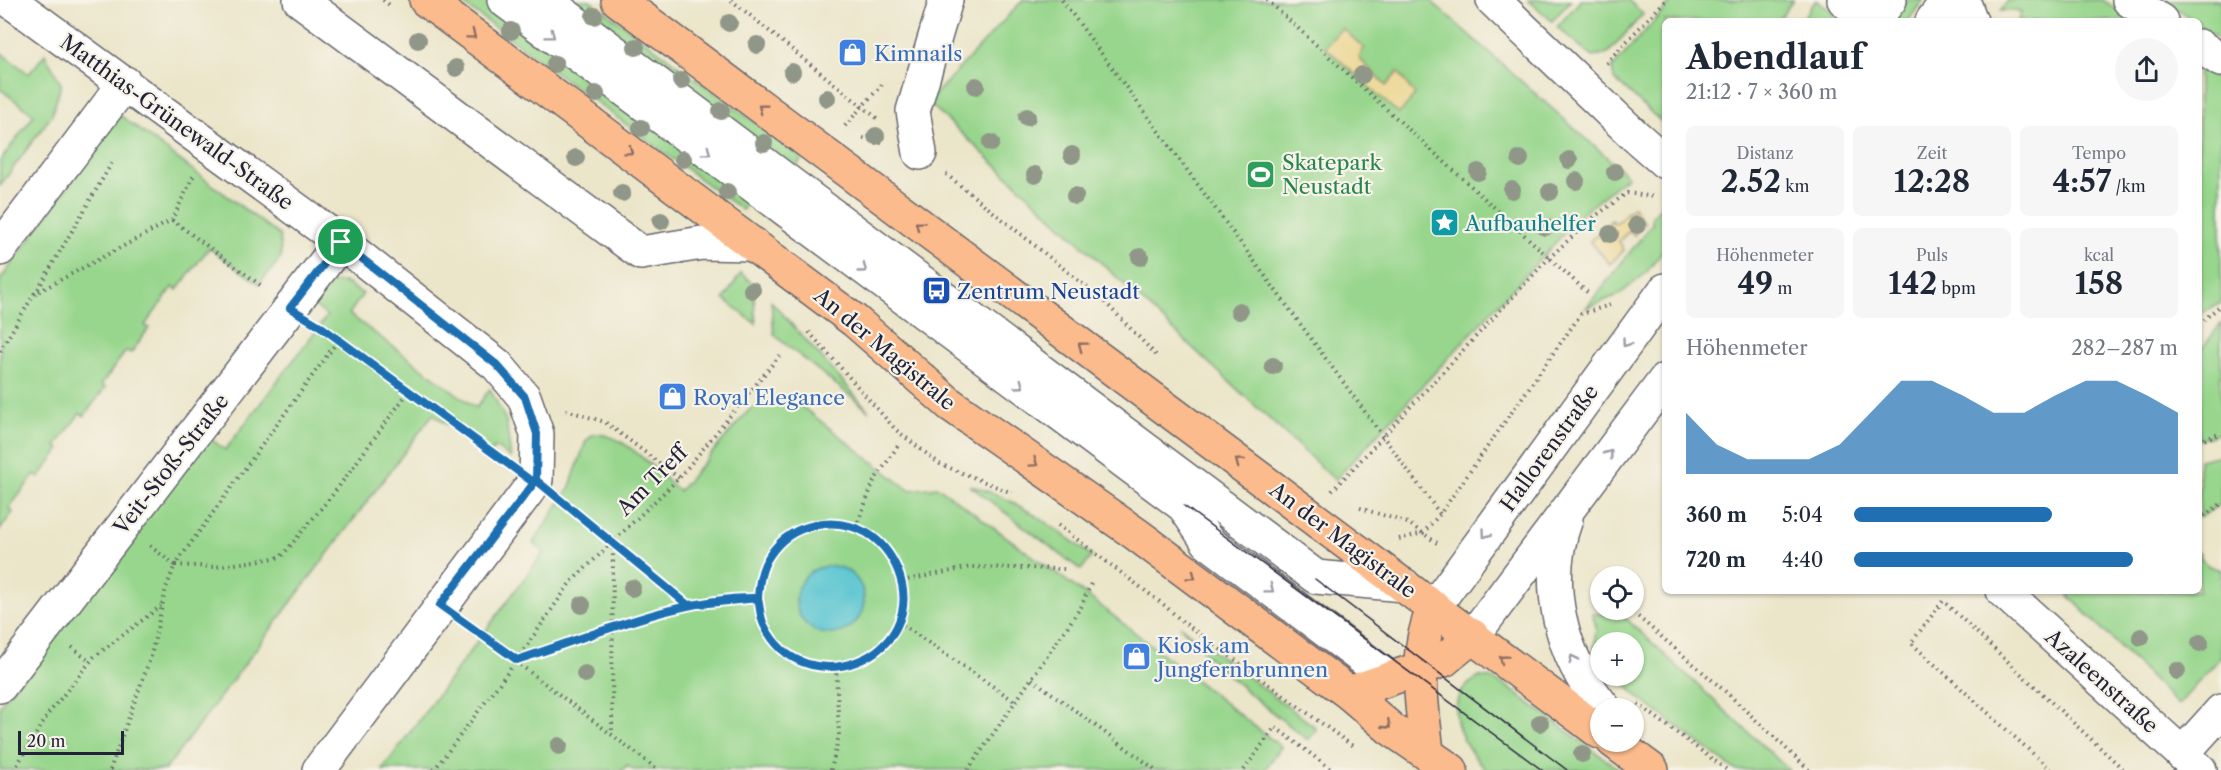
<!DOCTYPE html>
<html lang="de">
<meta charset="utf-8">
<style>
:root{--surface:#fff;--page:#f6f6f7;--text:#1f2937;--muted:#747a83;--accent:#1f6fb2}
body{margin:0;font-family:"Libre Caslon Text",serif;background:var(--page);color:var(--text);height:100vh;display:flex;flex-direction:column;font-size:22px;white-space:nowrap}
*{box-sizing:border-box;margin:0}
p{font-size:20px;color:var(--muted)}
.icon{flex:none;width:33px;height:33px;fill:none;stroke:currentColor;stroke-width:2;stroke-linecap:round;stroke-linejoin:round}
.map{position:relative;flex:1;overflow:hidden}
.drawer{position:absolute;left:1662px;top:18px;width:540px;height:576px;display:flex;flex-direction:column;background:var(--surface);border-radius:9px;box-shadow:0 2px 4px #0004}
.drawer>*{flex:none}
.buttons{position:absolute;left:1590px;top:566px;display:grid;gap:12px}
.buttons a{display:grid;place-items:center;width:54px;height:54px;border-radius:50%;background:var(--surface);box-shadow:0 2px 4px #0004;font-size:30px}
.scale{position:absolute;left:18px;bottom:15px;width:106px;box-sizing:border-box;padding-left:6px;border:3px solid #22223b;border-top:0;font-size:16px;line-height:21px;white-space:nowrap;color:#22223b;-webkit-text-stroke:4px #f7f3e8;paint-order:stroke}
.pin{position:absolute;display:grid;place-items:center;width:51px;height:51px;color:#fff;margin:-26px;border:3px solid #fff;border-radius:50%;box-shadow:0 2px 6px #0007}
.round{display:grid;place-items:center;flex:none;width:63px;height:63px;border-radius:32px;background:var(--page)}
.summary{display:flex;align-items:center;justify-content:space-between;height:102px;padding:0 24px}
h1{font-size:33px;font-weight:700;line-height:45px}
.stats{display:grid;grid-template-columns:repeat(3,1fr);gap:9px;height:102px;padding:6px 24px}
.stats div{display:grid;align-content:center;border-radius:9px;background:var(--page);text-align:center}
.stats b{font-size:30px;font-weight:700}
.stats small{font-size:16px;font-weight:400}
.stats p{font-size:16px}
.chart{height:168px;padding:12px 24px}
.chart p{display:flex;justify-content:space-between}
.chart svg{width:100%;height:108px;margin-top:6px;fill:var(--accent);opacity:.7}
ul{padding:0 24px;list-style:none;font-size:20px}
li{display:grid;grid-template-columns:96px 72px 1fr;align-items:center;height:45px}
li i{height:15px;border-radius:8px;background:var(--accent)}
.map>svg:first-child{display:block}
.green{fill:#97d68c;stroke:#5c7c64;stroke-width:1.5}
.sand{fill:#eeda9e;stroke:#887e6c;stroke-width:1.5}
.water{fill:#57c4d0;stroke:#3c7386;stroke-width:1.5}
.lines{fill:none;stroke-linecap:round;stroke-linejoin:round}
.minor-casing{stroke:#68666d;stroke-width:36}
.major-casing{stroke:#68666d;stroke-width:36}
.path{stroke:#68666d;stroke-width:4;stroke-dasharray:1.5 4.5;stroke-linecap:butt}
.minor{stroke:#fff;stroke-width:33}
.major{stroke:#fbbb8c;stroke-width:33}
.tram{stroke:#22223b;stroke-width:1.5}
.tree{fill:#909788}
.oneway{stroke:#8e6e64}
.oneway2{stroke:#9c9ca7}
.route-casing{stroke:#fff;stroke-width:12}
.route{stroke:#1f6fb2;stroke-width:8}
.labels{text-anchor:middle;dominant-baseline:central;stroke-width:4.5;stroke-linejoin:round;paint-order:stroke}
.shop-label{font-size:21px;fill:#366cbe;stroke:#f7f3e8;text-anchor:start}
.street-label{font-size:21px;fill:#22223b;stroke:#f7f3e8}
.leisure-label{font-size:21px;fill:#27864d;stroke:#f7f3e8;text-anchor:start}
.culture-label{font-size:21px;fill:#0d838f;stroke:#f7f3e8;text-anchor:start}
.transit-label{font-size:21px;fill:#164399;stroke:#f7f3e8;text-anchor:start}
</style>
<div class="map">
<svg width="2221" height="770" viewBox="0 0 2221 770">
<rect width="100%" height="100%" fill="#f7f3e8"/>
<filter id="ink" filterUnits="userSpaceOnUse"><feTurbulence type="fractalNoise" baseFrequency=".0167" numOctaves="2"/><feDisplacementMap in="SourceGraphic" scale="12" xChannelSelector="R" yChannelSelector="G"/><feConvolveMatrix kernelMatrix="1 2 1 2 8 2 1 2 1" color-interpolation-filters="sRGB"/></filter>
<filter id="wash" filterUnits="userSpaceOnUse"><feTurbulence type="fractalNoise" baseFrequency=".008" numOctaves="4" result="noise"/><feDisplacementMap in="SourceGraphic" scale="24" xChannelSelector="R" yChannelSelector="G"/><feGaussianBlur stdDeviation="1.35" result="paint"/><feColorMatrix in="noise" values="0 0 0 0 0 0 0 0 0 0 0 0 0 0 0 0 0 1.4 0 .05"/><feComposite in="paint" operator="in"/></filter>
<g filter="url(#wash)">
<rect width="100%" height="100%" fill="#ebe5c9"/>
<g class="green">
<path d="M 458,0 L 488,0 L 754,196 L 742,210 Z"/>
<path d="M 559,0 L 590,0 L 802,158 L 792,174 Z"/>
<path d="M 1023,0 L 1430,0 L 1628,176 L 1584,212 L 1335,480 L 928,102 Z"/>
<path d="M 1528,0 L 1571,0 L 1552,21 Z"/>
<path d="M 1581,0 L 1628,0 L 1643,14 L 1608,53 L 1593,57 L 1557,27 Z"/>
<path d="M 1673,0 L 1793,0 L 1778,21 L 1665,21 L 1665,125 L 1614,79 L 1612,68 Z"/>
<path d="M 1816,0 L 1832,12 L 1835,21 L 1801,21 Z"/>
<path d="M 1905,0 L 1923,0 L 1908,21 L 1889,21 Z"/>
<path d="M 2008,0 L 2103,0 L 2133,21 L 2018,21 L 2021,11 L 2000,11 Z"/>
<path d="M 2165,0 L 2221,0 L 2221,41 L 2199,25 L 2199,21 L 2194,21 Z"/>
<path d="M 0,52 L 29,74 L 45,54 L 61,84 L 52,115 L 0,186 L 0,161 L 34,115 L 0,89 Z"/>
<path d="M 2199,67 L 2221,83 L 2221,302 L 2199,315 Z"/>
<path d="M 120,115 L 280,236 L 281,258 L 259,284 L 209,248 L 177,290 L 173,287 L 145,325 L 149,328 L 131,353 L 126,351 L 101,385 L 105,388 L 84,416 L 80,413 L 56,446 L 60,449 L 39,477 L 35,474 L 9,508 L 13,512 L 0,530 L 0,280 Z"/>
<path d="M 1665,203 L 1665,248 L 1646,273 L 1620,294 L 1586,308 L 1652,224 L 1652,216 Z"/>
<path d="M 741,273 L 753,284 L 756,324 L 724,299 Z"/>
<path d="M 344,282 L 363,294 L 349,314 L 476,408 L 490,389 L 506,421 L 511,458 L 495,447 L 489,456 L 433,414 L 165,770 L 0,770 L 0,705 L 207,436 L 225,450 L 327,316 L 310,302 L 327,283 Z"/>
<path d="M 771,301 L 869,411 L 779,339 L 774,334 Z"/>
<path d="M 2221,323 L 2221,433 L 2199,440 L 2199,353 Z"/>
<path d="M 791,398 L 909,490 L 938,487 L 1097,603 L 1281,747 L 1265,770 L 633,770 L 627,765 L 623,770 L 382,770 L 544,552 L 533,543 L 569,489 L 586,441 L 594,434 C 625,433 656,472 679,491 L 750,409 Z"/>
<path d="M 2221,455 L 2221,503 L 2200,518 L 2199,460 Z"/>
<path d="M 969,485 C 1017,498 1053,527 1092,556 L 1081,570 Z"/>
<path d="M 2199,552 C 2203,564 2209,568 2221,569 L 2221,657 L 2178,705 L 2064,591 L 2199,591 Z"/>
<path d="M 1592,614 L 1621,614 L 1789,770 L 1735,770 L 1639,698 L 1616,675 L 1634,675 L 1634,642 L 1600,642 L 1600,658 L 1594,651 L 1596,626 Z"/>
<path d="M 1180,626 L 1315,727 L 1316,731 L 1308,740 C 1260,703 1220,672 1180,626 Z"/>
<path d="M 1480,677 L 1490,678 L 1506,686 L 1620,770 L 1486,770 C 1461,744 1436,698 1480,677 Z"/>
</g>
<g class="sand">
<path d="M 1342,28 L 1364,48 L 1359,58 L 1386,86 L 1398,72 L 1415,95 L 1399,114 L 1325,47 Z"/>
<path d="M 1633,207 L 1645,223 L 1634,235 L 1630,230 L 1619,241 L 1624,250 L 1610,264 L 1590,241 L 1612,220 L 1615,224 Z"/>
</g>
<circle class="water" cx="830" cy="600" r="34"/>
</g>
<g filter="url(#ink)">
<g class="lines">
<defs>
<g id="minor">
<path d="M 9,0 L 341,242 L 497,365 L 524,397 L 537,434 L 536,480 L 319,770"/>
<path d="M 300,0 L 641,253 L 702,243 L 753,244"/>
<path d="M 504,0 L 1184,506 L 1208,542 L 1389,678"/>
<path d="M 545,0 L 1316,577 L 1404,585"/>
<path d="M 1493,0 L 1633,134 L 1665,162"/>
<path d="M 1844,0 L 1869,21"/>
<path d="M 1963,0 L 1971,21"/>
<path d="M 2129,0 L 2161,21"/>
<path d="M 1873,21 L 1890,0"/>
<path d="M 1932,21 L 1948,0"/>
<path d="M 2199,46 L 2221,60"/>
<path d="M 920,153 L 913,111 L 946,0"/>
<path d="M 0,249 L 125,83"/>
<path d="M 1566,519 C 1542,584 1561,656 1604,708"/>
<path d="M 2003,591 L 2200,770"/>
<path d="M 1434,607 L 1665,290"/>
<path d="M 1473,636 L 1665,380"/>
<path d="M 0,686 L 341,242"/>
<path d="M 2182,754 L 2221,711"/>
</g>
<g id="major">
<path d="M 426,0 L 855,321 L 951,405 L 1136,534 L 1349,693 L 1391,729 L 1451,770"/>
<path d="M 618,0 L 1600,732"/>
<path d="M 1349,693 L 1444,660 L 1473,636"/>
<path d="M 1613,741 L 1652,770"/>
<path d="M 1427,753 C 1422,699 1412,659 1434,607"/>
</g>
</defs>
<use href="#minor" class="minor-casing"/>
<use href="#major" class="major-casing"/>
<g class="path">
<path d="M 383,0 L 392,7"/>
<path d="M 731,0 L 879,120"/>
<path d="M 1062,0 L 1440,514"/>
<path d="M 1267,0 L 1589,294"/>
<path d="M 1606,63 L 1666,0"/>
<path d="M 845,126 L 884,82"/>
<path d="M 863,138 L 884,144"/>
<path d="M 946,174 L 1104,301 L 1156,355"/>
<path d="M 172,220 L 263,287"/>
<path d="M 35,294 L 113,161"/>
<path d="M 2199,324 L 2221,305"/>
<path d="M 319,325 L 501,460"/>
<path d="M 809,332 L 896,430 L 940,464 L 1012,493"/>
<path d="M 0,351 L 34,294 L 172,220 L 194,175"/>
<path d="M 566,410 L 605,422 L 679,478"/>
<path d="M 2199,442 L 2221,433"/>
<path d="M 1332,491 L 1549,258 L 1590,220 L 1627,193 L 1655,197"/>
<path d="M 562,501 L 689,605 L 758,598"/>
<path d="M 1360,508 L 1408,523 L 1437,543"/>
<path d="M 2199,519 L 2221,504"/>
<circle cx="831" cy="595" r="72"/>
<path d="M 1058,525 L 1164,605 L 1183,622 L 1354,747"/>
<path d="M 856,527 L 874,481 L 900,443"/>
<path d="M 1399,539 L 1423,533 L 1440,514 L 1581,314 L 1610,305"/>
<path d="M 150,546 L 175,565 L 339,339"/>
<path d="M 902,581 L 971,567 L 1068,569"/>
<path d="M 1591,598 L 1600,597"/>
<path d="M 1629,609 L 1726,692 L 1809,770"/>
<path d="M 898,622 L 1016,702"/>
<path d="M 468,625 L 658,770"/>
<path d="M 72,647 L 90,662"/>
<path d="M 518,660 L 688,605"/>
<path d="M 1032,679 L 1156,770"/>
<path d="M 1638,704 L 1727,770"/>
<path d="M 612,730 L 613,541"/>
<path d="M 14,770 L 49,713 L 94,657 L 161,606"/>
<path d="M 110,770 L 151,656 L 166,588 L 175,565 L 216,567 L 281,557 L 334,493 L 409,391"/>
<path d="M 434,770 L 517,660 L 570,583 L 679,478 L 781,354"/>
<path d="M 831,770 L 839,735 L 836,668"/>
<path d="M 968,770 L 1081,607 L 1092,581"/>
<path d="M 1244,770 L 1275,727 L 1332,770"/>
<path d="M 2051,770 L 1911,643 L 1943,601 L 2124,770"/>
</g>
<use href="#minor" class="minor"/>
<use href="#major" class="major"/>
<g class="tram">
<path d="M 1184,506 L 1542,770"/>
<path d="M 1315,579 L 1567,770"/>
</g>
</g>
<g class="tree">
<circle cx="594" cy="16" r="9"/>
<circle cx="729" cy="23" r="9"/>
<circle cx="511" cy="31" r="9"/>
<circle cx="418" cy="40" r="9"/>
<circle cx="757" cy="45" r="9"/>
<circle cx="636" cy="47" r="9"/>
<circle cx="555" cy="64" r="9"/>
<circle cx="456" cy="68" r="9"/>
<circle cx="792" cy="72" r="9"/>
<circle cx="1362" cy="75" r="9"/>
<circle cx="681" cy="81" r="9"/>
<circle cx="976" cy="86" r="9"/>
<circle cx="596" cy="94" r="9"/>
<circle cx="827" cy="98" r="9"/>
<circle cx="721" cy="111" r="9"/>
<circle cx="1027" cy="117" r="9"/>
<circle cx="641" cy="128" r="9"/>
<circle cx="876" cy="136" r="9"/>
<circle cx="764" cy="143" r="9"/>
<circle cx="991" cy="143" r="9"/>
<circle cx="1072" cy="155" r="9"/>
<circle cx="576" cy="158" r="9"/>
<circle cx="683" cy="159" r="9"/>
<circle cx="1520" cy="159" r="9"/>
<circle cx="1569" cy="160" r="9"/>
<circle cx="1478" cy="172" r="9"/>
<circle cx="1615" cy="172" r="9"/>
<circle cx="1035" cy="175" r="9"/>
<circle cx="1576" cy="181" r="9"/>
<circle cx="1512" cy="190" r="9"/>
<circle cx="727" cy="192" r="9"/>
<circle cx="1550" cy="192" r="9"/>
<circle cx="622" cy="193" r="9"/>
<circle cx="1075" cy="196" r="9"/>
<circle cx="661" cy="221" r="9"/>
<circle cx="1637" cy="225" r="9"/>
<circle cx="1545" cy="227" r="9"/>
<circle cx="1610" cy="234" r="9"/>
<circle cx="1140" cy="257" r="9"/>
<circle cx="752" cy="290" r="9"/>
<circle cx="1239" cy="311" r="9"/>
<circle cx="1273" cy="366" r="9"/>
<circle cx="632" cy="588" r="9"/>
<circle cx="582" cy="605" r="9"/>
<circle cx="2141" cy="637" r="9"/>
<circle cx="2200" cy="643" r="9"/>
<circle cx="2177" cy="671" r="9"/>
<circle cx="585" cy="674" r="9"/>
<circle cx="1540" cy="723" r="9"/>
<circle cx="559" cy="746" r="9"/>
<circle cx="1582" cy="754" r="9"/>
</g>
<defs><path id="oneway-chevron" d="M-2-3.5L2.5 0L-2 3.5" fill="none" stroke-width="1.6" stroke-linecap="round" stroke-linejoin="round" transform="scale(1.5)"/></defs>
<g class="oneway">
<use href="#oneway-chevron" transform="translate(472 35) rotate(37)"/>
<use href="#oneway-chevron" transform="translate(762 108) rotate(-143)"/>
<use href="#oneway-chevron" transform="translate(629 151) rotate(37)"/>
<use href="#oneway-chevron" transform="translate(919 225) rotate(-143)"/>
<use href="#oneway-chevron" transform="translate(1082 346) rotate(-143)"/>
<use href="#oneway-chevron" transform="translate(1239 462) rotate(-143)"/>
<use href="#oneway-chevron" transform="translate(1034 463) rotate(35)"/>
<use href="#oneway-chevron" transform="translate(1192 576) rotate(37)"/>
<use href="#oneway-chevron" transform="translate(1503 659) rotate(-143)"/>
<use href="#oneway-chevron" transform="translate(1387 725) rotate(41)"/>
</g>
<g class="oneway2">
<use href="#oneway-chevron" transform="translate(551 35) rotate(37)"/>
<use href="#oneway-chevron" transform="translate(707 152) rotate(37)"/>
<use href="#oneway-chevron" transform="translate(863 269) rotate(36)"/>
<use href="#oneway-chevron" transform="translate(1626 343) rotate(126)"/>
<use href="#oneway-chevron" transform="translate(1020 385) rotate(36)"/>
<use href="#oneway-chevron" transform="translate(1609 454) rotate(-53)"/>
<use href="#oneway-chevron" transform="translate(1486 534) rotate(126)"/>
<use href="#oneway-chevron" transform="translate(1270 589) rotate(37)"/>
<use href="#oneway-chevron" transform="translate(1573 659) rotate(-116)"/>
</g>
</g>
<g class="lines" filter="url(#ink)">
<defs>
<path id="route" d="M 341,242 L 497,365 L 525,397 L 537,434 L 536,480 L 688,605 L 758,598 C 760,607 760,617 764,625 C 804,708 931,656 898,571 C 891,554 882,542 867,533 C 834,515 791,523 770,555 C 761,568 759,583 758,598 C 683,596 589,637 517,660 L 440,605 L 534,483 L 320,326 L 290,308 L 341,242"/>
</defs>
<use href="#route" class="route-casing"/>
<use href="#route" class="route"/>
</g>
<defs>
<symbol id="shop-square" viewBox="-11 -11 22 22"><rect x="-9" y="-9" width="18" height="18" rx="4" fill="#3f7fe0" stroke="#f7f3e8"/><path d="M-5-2.5h2.3a2.7 3.5 0 0 1 5.4 0H5L5.5 6h-11ZM-1.5-2.5h3a1.5 2.3 0 0 0-3 0Z" fill="#fff"/></symbol>
<symbol id="stadium-square" viewBox="-11 -11 22 22"><rect x="-9" y="-9" width="18" height="18" rx="4" fill="#2e9e5b" stroke="#f7f3e8"/><path d="M0-5a6.5 5 0 1 0 0 10a6.5 5 0 1 0 0-10ZM-3.5-1.8h7v3.6h-7Z" fill="#fff"/></symbol>
<symbol id="sight-square" viewBox="-11 -11 22 22"><rect x="-9" y="-9" width="18" height="18" rx="4" fill="#0f9aa8" stroke="#f7f3e8"/><path d="M0-6L1.8-2.2L6-1.7L2.9 1.2L3.7 5.4L0 3.3L-3.7 5.4L-2.9 1.2L-6-1.7L-1.8-2.2Z" fill="#fff"/></symbol>
<symbol id="bus-square" viewBox="-11 -11 22 22"><rect x="-9" y="-9" width="18" height="18" rx="4" fill="#1a4fb4" stroke="#f7f3e8"/><path d="M-5-6H5V4H4V6H2V4H-2V6H-4V4H-5ZM-3.5-4V0h7V-4ZM-3.5 1.2v1.5H-2V1.2ZM2 1.2v1.5H3.5V1.2Z" fill="#fff"/></symbol>
</defs>
<g fill-rule="evenodd">
<use href="#shop-square" x="836" y="36" width="33" height="33"/>
<use href="#stadium-square" x="1244" y="158" width="33" height="33"/>
<use href="#sight-square" x="1428" y="206" width="33" height="33"/>
<use href="#bus-square" x="920" y="274" width="33" height="33"/>
<use href="#shop-square" x="656" y="380" width="33" height="33"/>
<use href="#shop-square" x="1120" y="640" width="33" height="33"/>
</g>
<g class="labels">
<g class="shop-label">
<text x="874" y="53">Kimnails</text>
<text x="693" y="397">Royal Elegance</text>
<text x="1157" y="645">Kiosk am<tspan x="1157" dy="24">Jungfernbrunnen</tspan></text>
</g>
<g class="street-label">
<text transform="translate(177 122) rotate(36)">Matthias-Grünewald-Straße</text>
<text transform="translate(885 349) rotate(40)">An der Magistrale</text>
<text transform="translate(1549 448) rotate(-54)">Hallorenstraße</text>
<text transform="translate(171 464) rotate(-52)">Veit-Stoß-Straße</text>
<text transform="translate(652 480) rotate(-45)">Am Treff</text>
<text transform="translate(1343 540) rotate(37)">An der Magistrale</text>
<text transform="translate(2102 681) rotate(42)">Azaleenstraße</text>
</g>
<g class="leisure-label">
<text x="1282" y="162">Skatepark<tspan x="1282" dy="24">Neustadt</tspan></text>
</g>
<g class="culture-label">
<text x="1465" y="223">Aufbauhelfer</text>
</g>
<g class="transit-label">
<text x="957" y="291">Zentrum Neustadt</text>
</g>
</g>
</svg>
<div class="buttons">
<a><svg class="icon" aria-label="locate" viewBox="0 0 24 24"><circle cx="12" cy="12" r="6"/><path d="M12 2v4M12 18v4M2 12h4M18 12h4"/></svg></a>
<a>+</a>
<a>−</a>
</div>
<div class="scale">20 m</div>
<div class="pin" style="left:341px;top:242px;background:#1e9e55"><svg class="icon" aria-label="arrive" viewBox="0 0 24 24"><path d="M6 21V4h12l-3 4 3 4H6"/></svg></div>
<section class="drawer">
<div class="summary"><div><h1>Abendlauf</h1><p>21:12 · 7 × 360 m</p></div><a class="round"><svg class="icon" aria-label="share" viewBox="0 0 24 24"><path d="M12 15V3M7 8l5-5 5 5M5 13v7h14v-7"/></svg></a></div>
<div class="stats">
<div><p>Distanz</p><b>2.52<small> km</small></b></div>
<div><p>Zeit</p><b>12:28</b></div>
<div><p>Tempo</p><b>4:57<small> /km</small></b></div>
</div>
<div class="stats">
<div><p>Höhenmeter</p><b>49<small> m</small></b></div>
<div><p>Puls</p><b>142<small> bpm</small></b></div>
<div><p>kcal</p><b>158</b></div>
</div>
<div class="chart"><p><span>Höhenmeter</span>282–287 m</p>
<svg viewBox="0 0 160 44" preserveAspectRatio="none"><path d="M0 44V19L10 32L20 38L30 38L40 38L50 32L60 19L70 6L80 6L90 12L100 19L110 19L120 12L130 6L140 6L150 12L160 19V44z"/></svg>
</div>
<ul>
<li><b>360 m</b>5:04<i style="width:61%"></i></li>
<li><b>720 m</b>4:40<i style="width:86%"></i></li>
</ul>
</section>
</div>
